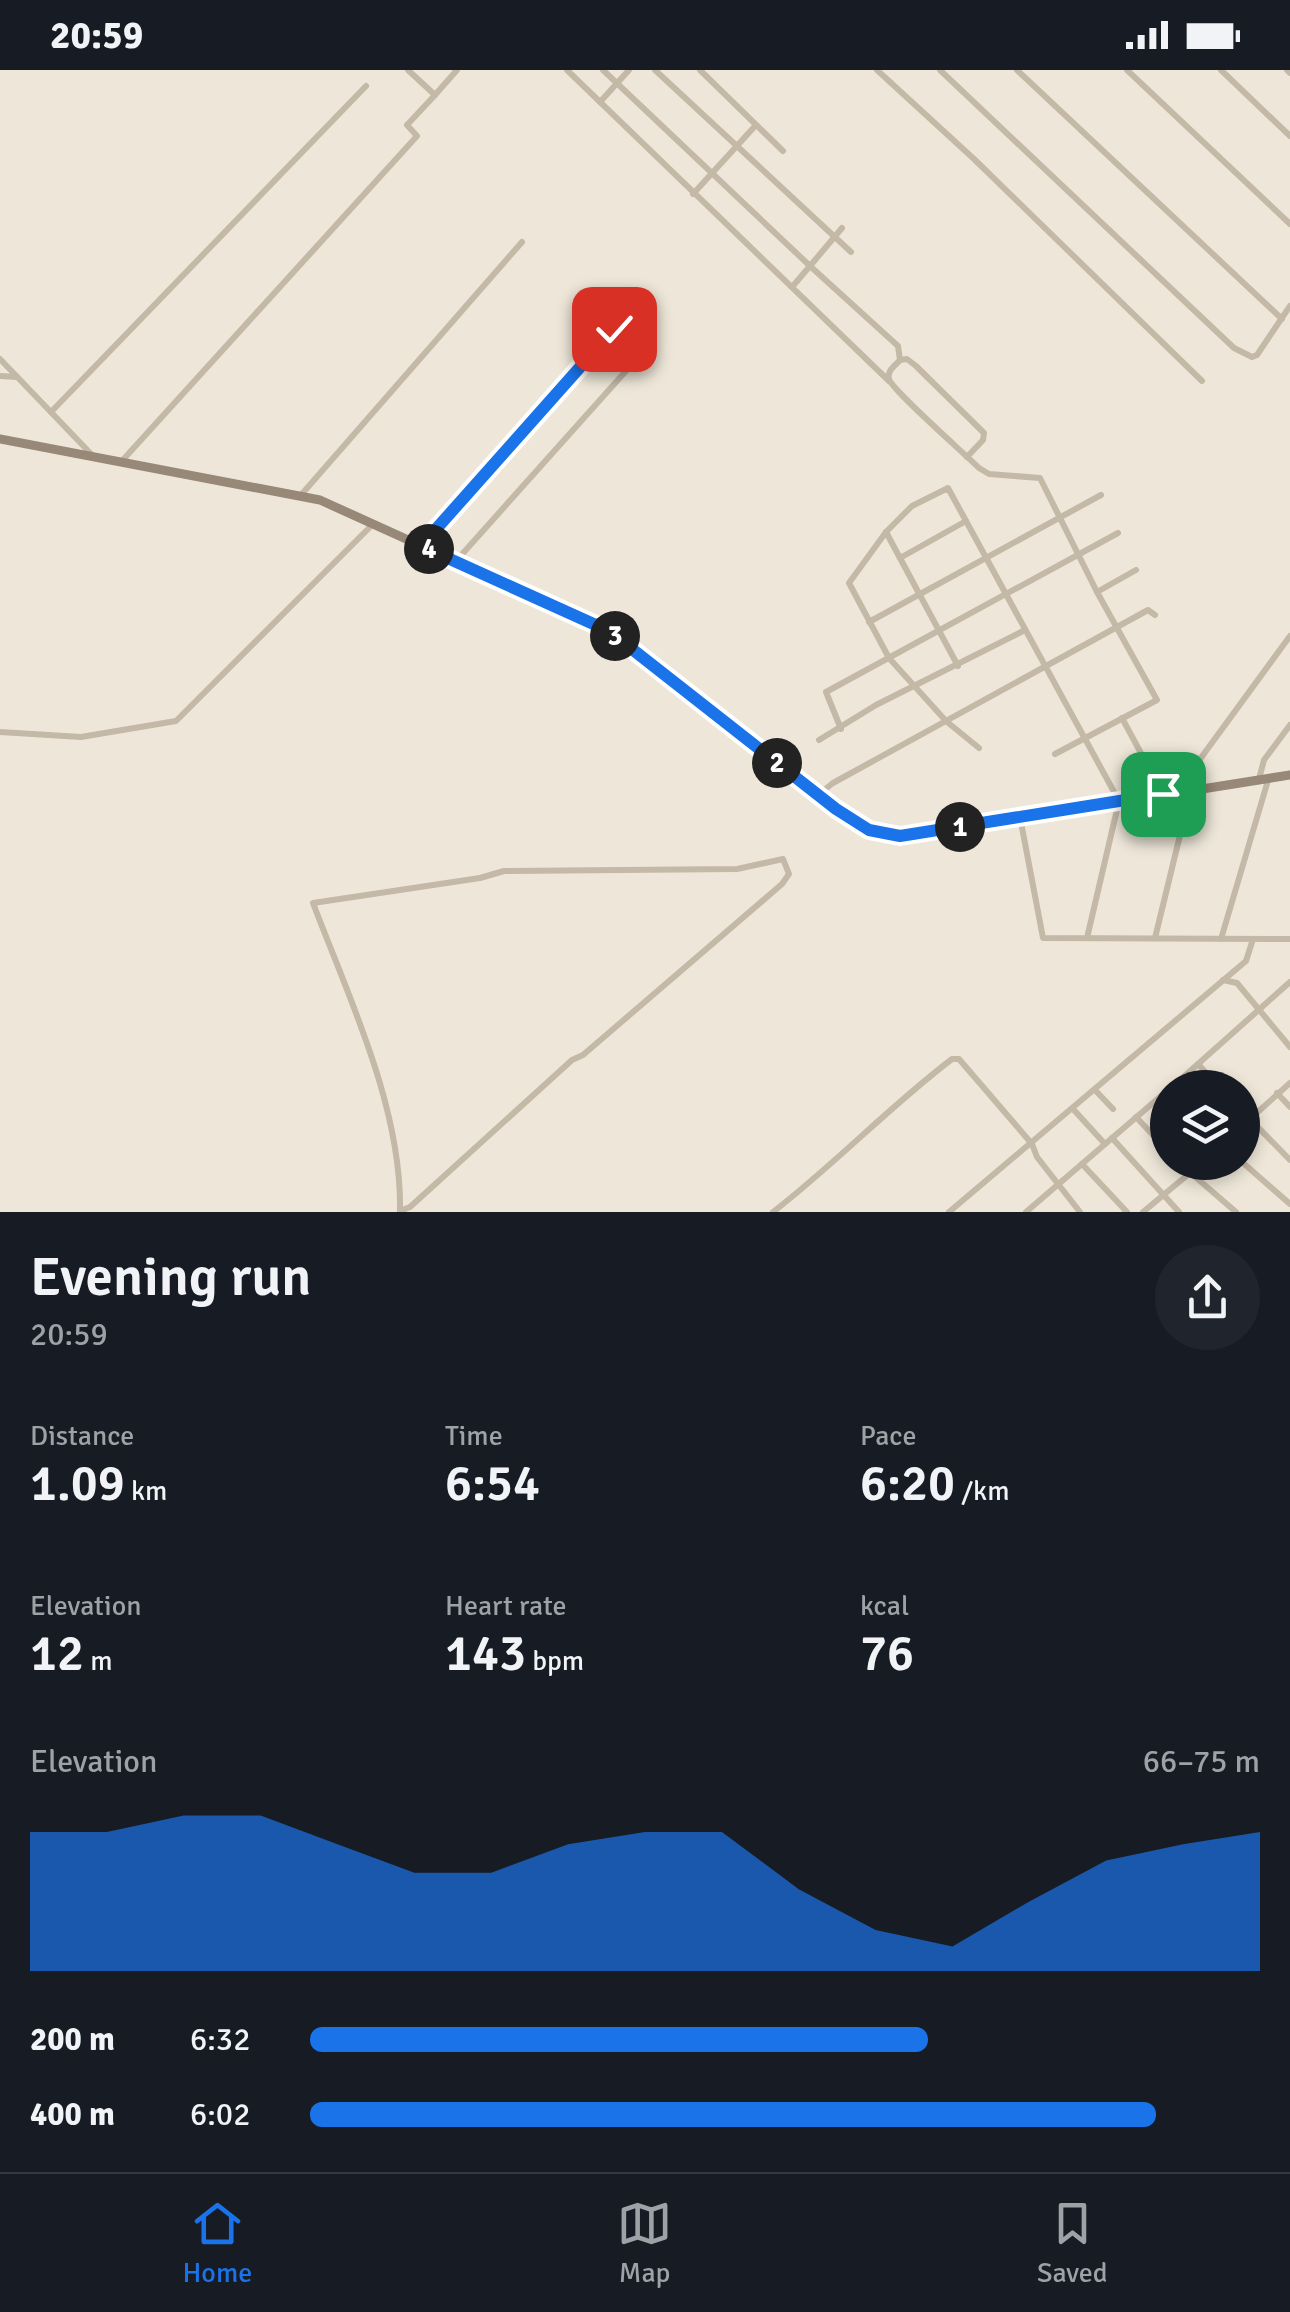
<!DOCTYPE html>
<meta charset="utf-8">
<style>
:root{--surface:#171b24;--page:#20242c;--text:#f1f3f6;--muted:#9ea1a6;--line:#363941;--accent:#1a73e8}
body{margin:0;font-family:Signika,sans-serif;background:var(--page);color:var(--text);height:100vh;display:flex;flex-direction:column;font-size:38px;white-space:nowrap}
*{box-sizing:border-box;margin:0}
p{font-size:32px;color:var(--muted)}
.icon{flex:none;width:55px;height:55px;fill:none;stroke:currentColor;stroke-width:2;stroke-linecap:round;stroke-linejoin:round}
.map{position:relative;height:1142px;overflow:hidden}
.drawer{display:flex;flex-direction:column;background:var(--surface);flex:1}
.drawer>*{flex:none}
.tools{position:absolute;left:1150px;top:1000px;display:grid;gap:20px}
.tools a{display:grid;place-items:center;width:110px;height:110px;border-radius:50%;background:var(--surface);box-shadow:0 5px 15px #0003;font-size:50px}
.pin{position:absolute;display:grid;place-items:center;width:85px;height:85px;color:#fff;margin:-42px;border-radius:20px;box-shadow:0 5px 15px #0006}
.km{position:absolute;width:50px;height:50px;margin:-25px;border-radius:50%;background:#222;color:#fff;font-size:28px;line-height:50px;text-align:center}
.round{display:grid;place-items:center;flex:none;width:105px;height:105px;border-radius:52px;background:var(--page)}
.headline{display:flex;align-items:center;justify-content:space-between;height:170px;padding:0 30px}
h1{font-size:55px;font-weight:600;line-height:75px}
.figures{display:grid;grid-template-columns:repeat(3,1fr);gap:15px;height:170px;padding:10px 30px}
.figures div{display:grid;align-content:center}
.figures b{font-size:50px;font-weight:600}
.figures small{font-size:28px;font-weight:400}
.figures p{font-size:28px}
.chart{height:280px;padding:20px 30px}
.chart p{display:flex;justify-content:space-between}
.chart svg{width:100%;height:180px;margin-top:10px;fill:var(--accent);opacity:.7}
ul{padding:0 30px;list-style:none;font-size:32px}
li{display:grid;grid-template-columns:160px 120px 1fr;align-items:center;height:75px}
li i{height:25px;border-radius:12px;background:var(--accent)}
.status{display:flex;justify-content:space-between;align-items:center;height:70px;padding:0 50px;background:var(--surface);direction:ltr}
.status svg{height:28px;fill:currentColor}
.tabs{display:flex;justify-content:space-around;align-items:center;height:140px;border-top:2px solid var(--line);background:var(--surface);font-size:28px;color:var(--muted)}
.tabs a{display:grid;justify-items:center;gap:5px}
.tabs .current{color:var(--accent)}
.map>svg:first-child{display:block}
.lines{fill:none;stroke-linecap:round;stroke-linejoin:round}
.street{stroke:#c4b8a7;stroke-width:6}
.secondary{stroke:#988878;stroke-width:9}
.route-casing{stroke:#fff;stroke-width:20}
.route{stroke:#1a73e8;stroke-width:12}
</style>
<div class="status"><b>20:59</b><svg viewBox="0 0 49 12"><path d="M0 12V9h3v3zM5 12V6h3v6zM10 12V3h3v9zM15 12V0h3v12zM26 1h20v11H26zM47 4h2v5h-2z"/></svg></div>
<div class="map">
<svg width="1290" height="1142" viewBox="0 0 1290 1142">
<rect width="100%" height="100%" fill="#eee7d9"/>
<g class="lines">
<g class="street">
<path d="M 408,0 L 435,25 L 457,0"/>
<path d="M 567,0 L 889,311"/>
<path d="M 603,0 L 810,196 L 792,217"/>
<path d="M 655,0 L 851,182"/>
<path d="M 700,0 L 783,81"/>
<path d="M 877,0 L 974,89 L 1202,311"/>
<path d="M 940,0 L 1234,278 L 1252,287 L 1257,285 L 1290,236"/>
<path d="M 1017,0 L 1282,249"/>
<path d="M 1127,0 L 1290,154"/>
<path d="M 1221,0 L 1290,66"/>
<path d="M 1287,0 L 1290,3"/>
<path d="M 600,32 L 629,0"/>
<path d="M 693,124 L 756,55"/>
<path d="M 842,158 L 810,196 L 898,276 L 900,290 C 895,296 887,300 889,309 C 891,319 966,385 979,398 L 989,404 L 1040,408 L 1097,522 L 1157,630 L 1055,684"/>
<path d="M 0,289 L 93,386"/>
<path d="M 900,290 L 907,289 L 916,296 L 984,363 L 983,370 L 967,387"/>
<path d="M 0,306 L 17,307"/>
<path d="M 51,342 L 366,16"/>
<path d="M 121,392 L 417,66 L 407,55 L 435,25"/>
<path d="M 301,425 L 522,172"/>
<path d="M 886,462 L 958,596"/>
<path d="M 421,476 L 615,259"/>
<path d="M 900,488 L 966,451"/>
<path d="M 456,491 L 642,283"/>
<path d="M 1097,522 L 1136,500"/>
<path d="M 869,552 L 1101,425"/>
<path d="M 1122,648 L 1163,724"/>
<path d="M 841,659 L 826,622 L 1118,463"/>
<path d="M 0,662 L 81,667 L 176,651 L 372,455"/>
<path d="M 819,670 L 876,635 L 1025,560"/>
<path d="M 979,678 L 946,651 L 889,588 L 849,513 L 886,462 L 912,436 L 948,418 L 1119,731 L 1087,868"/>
<path d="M 1259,709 L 1264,690 L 1290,655"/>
<path d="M 1176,722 L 1290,566"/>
<path d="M 818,725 L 833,713 L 1148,540 L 1155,545"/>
<path d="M 1020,747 L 1043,868 L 1290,869"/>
<path d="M 1155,868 L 1191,720"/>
<path d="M 1221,869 L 1269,707"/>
<path d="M 1223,910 L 1237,913 L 1290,977"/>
<path d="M 1198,994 L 1220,1018"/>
<path d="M 1171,1018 L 1290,912"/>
<path d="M 1095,1020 L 1113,1039"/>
<path d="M 1277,1023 L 1290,1037"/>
<path d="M 1073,1039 L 1105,1074"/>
<path d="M 1242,1041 L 1290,1090"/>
<path d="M 1136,1047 L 1168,1081"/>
<path d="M 1250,1049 L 1290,1013"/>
<path d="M 1112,1068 L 1179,1142"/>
<path d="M 1178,1092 L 1236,1142"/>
<path d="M 1242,1092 L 1290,1134"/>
<path d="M 1082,1094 L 1127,1142"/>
<path d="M 400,1142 L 400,1141 C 402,1038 349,928 313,833 L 480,808 L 504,801 L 737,799 L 783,789 L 789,804 L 782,814 L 583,985 L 572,990 L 410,1137 L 400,1141"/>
<path d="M 773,1142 C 835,1094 889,1037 952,989 L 959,989 L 1032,1074 L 1037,1087 L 1080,1142"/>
<path d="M 949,1142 L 1246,891 L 1253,869"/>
<path d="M 1026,1142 L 1168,1020"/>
<path d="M 1143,1142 L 1203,1092"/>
</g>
<path class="secondary" d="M 0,369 L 320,430 L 609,561 L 836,739 C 864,759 885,768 919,764 L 1290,705"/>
</g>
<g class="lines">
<defs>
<path id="route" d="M 614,259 L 421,476 L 609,561 L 836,739 L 869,760 L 900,766 L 1163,724"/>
</defs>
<use href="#route" class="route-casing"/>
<use href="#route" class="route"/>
</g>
</svg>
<div class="tools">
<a><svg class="icon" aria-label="layers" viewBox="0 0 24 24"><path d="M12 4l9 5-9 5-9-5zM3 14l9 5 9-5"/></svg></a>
</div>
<div class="pin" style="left:1163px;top:724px;background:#1e9e55"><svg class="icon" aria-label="arrive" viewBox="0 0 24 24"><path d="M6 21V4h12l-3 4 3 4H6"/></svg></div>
<div class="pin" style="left:614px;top:259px;background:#d93025"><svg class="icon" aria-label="check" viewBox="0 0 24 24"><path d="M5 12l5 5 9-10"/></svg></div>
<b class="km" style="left:960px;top:757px">1</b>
<b class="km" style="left:777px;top:693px">2</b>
<b class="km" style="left:615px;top:566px">3</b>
<b class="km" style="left:429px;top:479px">4</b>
</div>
<section class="drawer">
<div class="headline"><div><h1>Evening run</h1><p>20:59</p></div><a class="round"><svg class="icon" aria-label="share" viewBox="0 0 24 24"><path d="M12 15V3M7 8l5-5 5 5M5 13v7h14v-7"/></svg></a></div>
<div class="figures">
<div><p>Distance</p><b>1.09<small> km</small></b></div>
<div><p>Time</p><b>6:54</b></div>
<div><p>Pace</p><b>6:20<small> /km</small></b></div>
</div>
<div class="figures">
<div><p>Elevation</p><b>12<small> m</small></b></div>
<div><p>Heart rate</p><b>143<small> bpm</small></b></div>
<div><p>kcal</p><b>76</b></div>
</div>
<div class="chart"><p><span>Elevation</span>66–75 m</p>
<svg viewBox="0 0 160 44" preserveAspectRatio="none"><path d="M0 44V10L10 10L20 6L30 6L40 13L50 20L60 20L70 13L80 10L90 10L100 24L110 34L120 38L130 27L140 17L150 13L160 10V44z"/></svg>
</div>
<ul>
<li><b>200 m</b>6:32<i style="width:65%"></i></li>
<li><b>400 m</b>6:02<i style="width:89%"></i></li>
</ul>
</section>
<nav class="tabs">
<a class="current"><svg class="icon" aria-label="home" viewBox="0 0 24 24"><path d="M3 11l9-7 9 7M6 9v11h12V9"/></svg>Home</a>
<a><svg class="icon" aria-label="map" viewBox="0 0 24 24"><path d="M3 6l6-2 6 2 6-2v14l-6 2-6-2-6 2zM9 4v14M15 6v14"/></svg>Map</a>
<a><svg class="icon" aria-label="saved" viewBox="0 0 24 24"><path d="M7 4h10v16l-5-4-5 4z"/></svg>Saved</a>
</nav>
